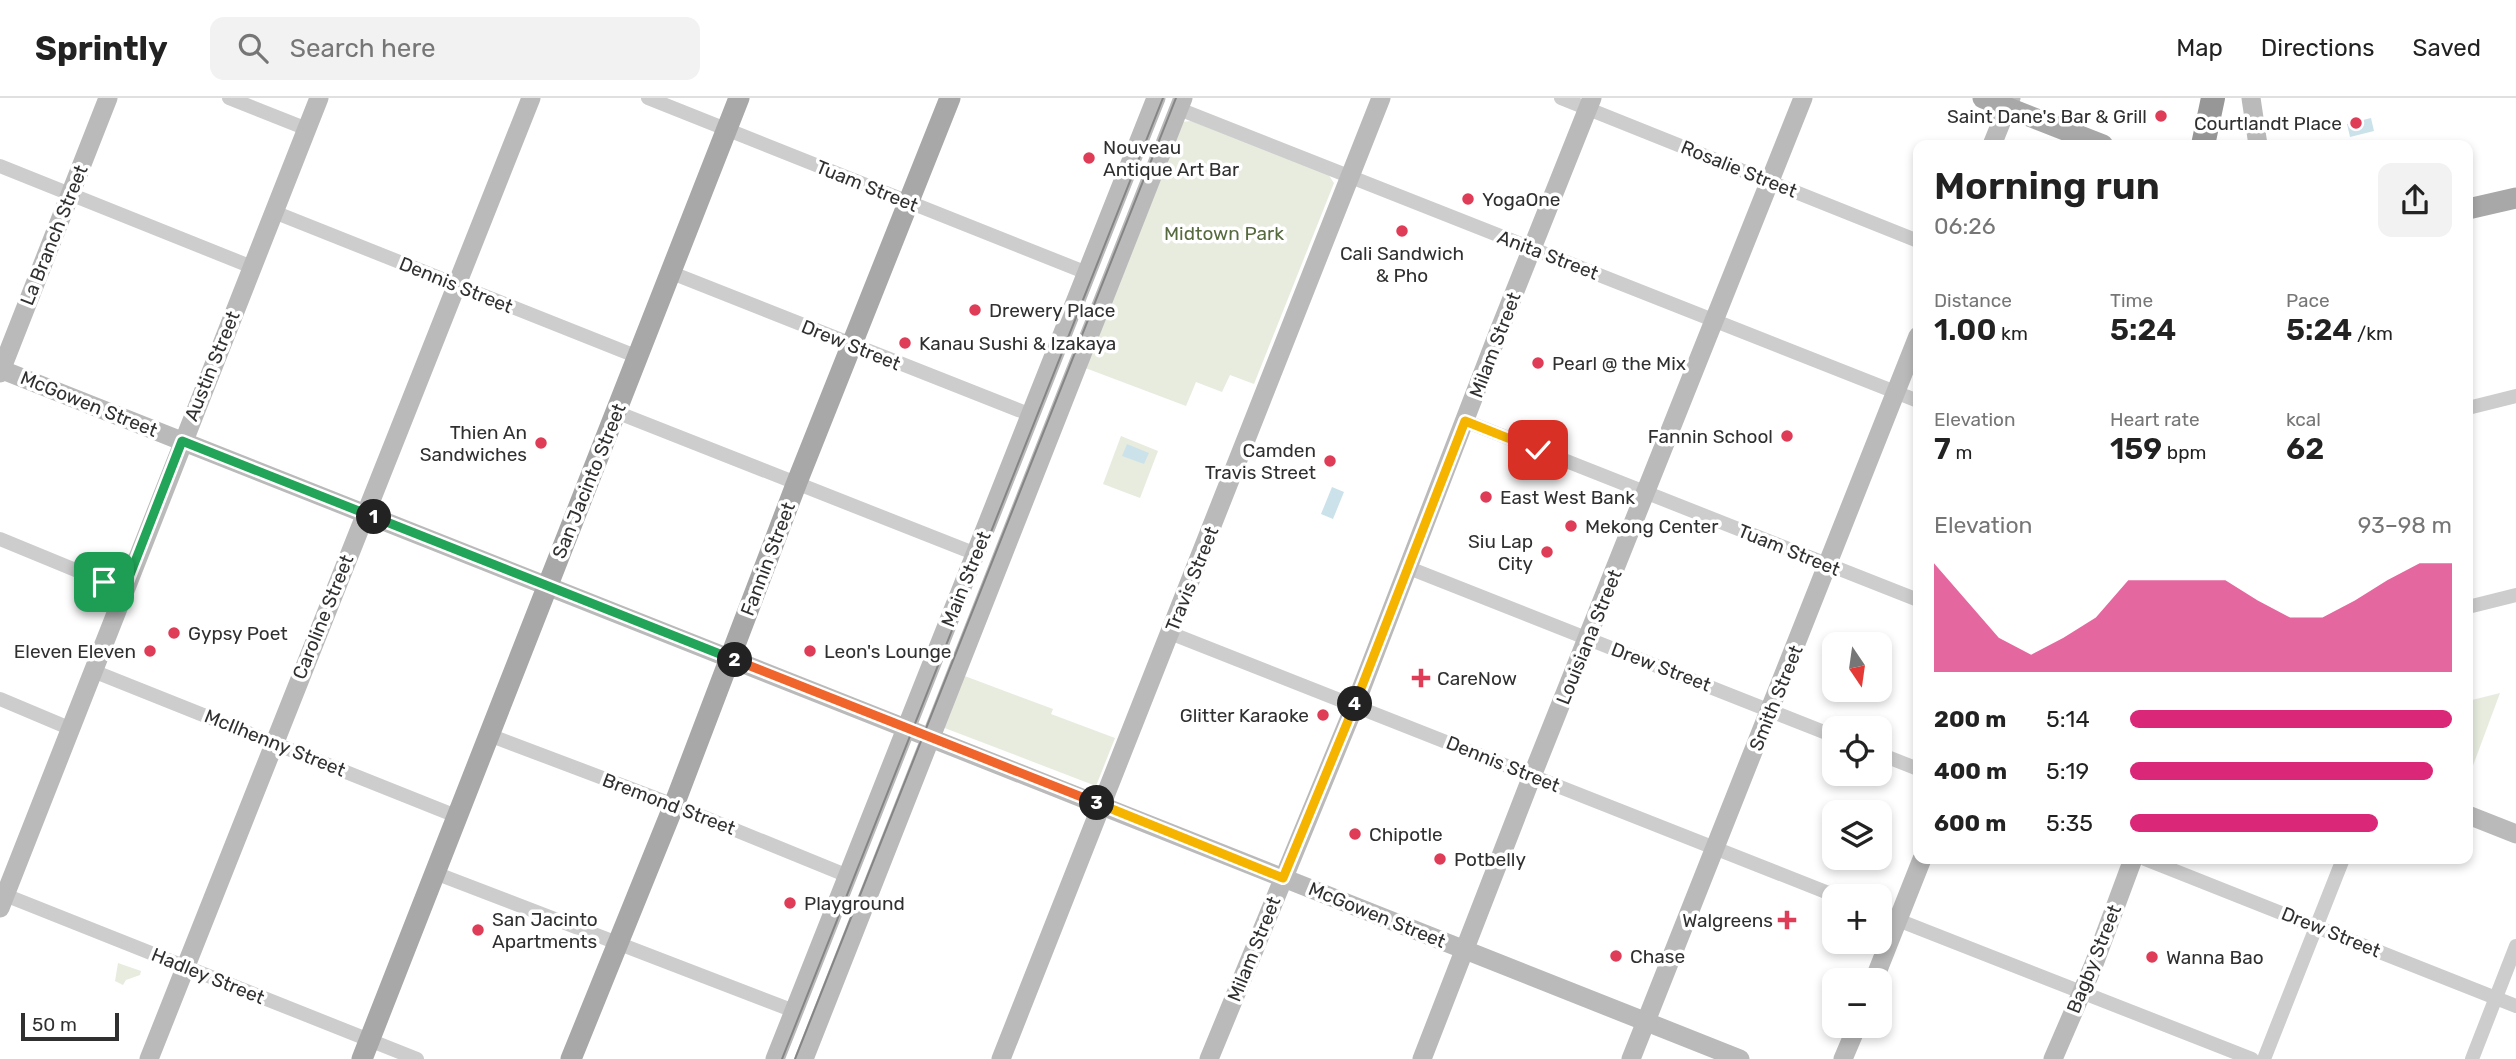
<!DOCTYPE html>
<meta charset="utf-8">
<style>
:root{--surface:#fff;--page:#f2f2f2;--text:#222;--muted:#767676;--line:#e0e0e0;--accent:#db2777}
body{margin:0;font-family:Rubik,sans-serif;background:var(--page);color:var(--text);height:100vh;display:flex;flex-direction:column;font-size:26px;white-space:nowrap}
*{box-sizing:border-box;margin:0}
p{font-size:23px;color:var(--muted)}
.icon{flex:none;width:38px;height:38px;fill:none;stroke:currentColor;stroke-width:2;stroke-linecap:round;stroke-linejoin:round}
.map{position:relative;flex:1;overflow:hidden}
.sheet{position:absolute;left:1913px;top:42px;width:560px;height:724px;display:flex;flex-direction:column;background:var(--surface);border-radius:14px;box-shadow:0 4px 10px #0003}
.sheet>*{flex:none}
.needle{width:46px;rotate:167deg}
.buttons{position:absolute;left:1822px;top:534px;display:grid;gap:14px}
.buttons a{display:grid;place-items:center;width:70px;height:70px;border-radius:14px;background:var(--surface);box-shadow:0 4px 10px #0003;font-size:35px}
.scale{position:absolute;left:21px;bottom:18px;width:98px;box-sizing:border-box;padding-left:7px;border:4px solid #303030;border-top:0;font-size:19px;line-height:24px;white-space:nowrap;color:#303030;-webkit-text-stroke:5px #fff;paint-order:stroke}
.pin{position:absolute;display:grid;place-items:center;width:60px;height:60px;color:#fff;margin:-30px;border-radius:14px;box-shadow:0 4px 10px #0006}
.km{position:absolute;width:35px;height:35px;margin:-18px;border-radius:50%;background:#222;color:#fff;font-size:19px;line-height:35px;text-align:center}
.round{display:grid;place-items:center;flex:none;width:74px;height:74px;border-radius:14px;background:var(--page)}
.headline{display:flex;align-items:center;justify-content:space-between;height:119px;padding:0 21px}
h1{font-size:38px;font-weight:600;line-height:52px}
.metrics{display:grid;grid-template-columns:repeat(3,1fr);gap:10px;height:119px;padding:7px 21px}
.metrics div{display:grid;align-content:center}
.metrics b{font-size:30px;font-weight:600}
.metrics small{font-size:19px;font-weight:400}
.metrics p{font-size:19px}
.chart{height:196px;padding:14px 21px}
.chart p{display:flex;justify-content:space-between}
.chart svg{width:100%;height:126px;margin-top:7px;fill:var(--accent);opacity:.7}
ul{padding:0 21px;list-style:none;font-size:23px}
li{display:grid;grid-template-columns:112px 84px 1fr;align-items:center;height:52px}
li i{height:18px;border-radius:9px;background:var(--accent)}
header{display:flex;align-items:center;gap:42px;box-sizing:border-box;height:98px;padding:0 35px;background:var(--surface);border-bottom:2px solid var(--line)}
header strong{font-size:33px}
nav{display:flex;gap:38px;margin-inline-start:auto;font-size:24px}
.search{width:490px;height:63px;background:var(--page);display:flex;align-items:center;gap:18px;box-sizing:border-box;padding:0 24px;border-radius:14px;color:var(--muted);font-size:26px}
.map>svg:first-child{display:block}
.green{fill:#e7ecdf}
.water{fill:#cce2eb}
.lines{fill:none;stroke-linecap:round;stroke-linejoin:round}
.street{stroke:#cdcdcd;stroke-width:14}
.secondary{stroke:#bababa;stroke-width:19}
.primary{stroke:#a8a8a8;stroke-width:21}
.highway{stroke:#979797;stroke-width:24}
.tram{stroke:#858585;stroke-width:2}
.split-1-casing{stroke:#fff;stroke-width:14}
.split-2-casing{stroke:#fff;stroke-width:14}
.split-3-casing{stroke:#fff;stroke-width:14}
.split-4-casing{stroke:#fff;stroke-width:14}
.split-5-casing{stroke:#fff;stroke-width:14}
.split-1{stroke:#22a559;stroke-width:9}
.split-2{stroke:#22a559;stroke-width:9}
.split-3{stroke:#f0652b;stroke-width:9}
.split-4{stroke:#f5b400;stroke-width:9}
.split-5{stroke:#f5b400;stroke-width:9}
.poi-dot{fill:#de3c57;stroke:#fff;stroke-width:2.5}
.labels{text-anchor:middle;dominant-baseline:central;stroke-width:7;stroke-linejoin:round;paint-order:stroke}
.poi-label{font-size:19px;fill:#303030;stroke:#fff;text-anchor:start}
.street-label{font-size:19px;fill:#303030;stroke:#fff}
.park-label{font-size:19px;fill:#576a3f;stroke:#fff}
</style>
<header>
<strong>Sprintly</strong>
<div class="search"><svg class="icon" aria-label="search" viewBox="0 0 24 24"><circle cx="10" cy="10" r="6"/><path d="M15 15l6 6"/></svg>Search here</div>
<nav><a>Map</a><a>Directions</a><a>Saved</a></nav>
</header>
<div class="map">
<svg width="2516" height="961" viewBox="0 0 2516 961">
<rect width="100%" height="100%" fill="#fff"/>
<g class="green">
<path d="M 1191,23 L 1328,76 L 1334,85 L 1254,286 L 1230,277 L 1222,294 L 1196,284 L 1186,308 L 1080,268 L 1181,24 Z"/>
<path d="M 1121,338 L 1158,353 L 1140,400 L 1103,386 Z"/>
<path d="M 962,577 L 1053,611 L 1051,616 L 1115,640 L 1096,688 L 942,629 Z"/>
<path d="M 2500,595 L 2468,681 L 2468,603 Z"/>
<path d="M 118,865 L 141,873 L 140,877 L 126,882 L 123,887 L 115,883 Z"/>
</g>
<g class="water">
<path d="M 2371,20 L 2374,33 L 2350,39 L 2347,26 Z"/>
<path d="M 1127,346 L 1149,355 L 1144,366 L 1122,358 Z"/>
<path d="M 1332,389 L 1344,394 L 1333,421 L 1321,416 Z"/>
</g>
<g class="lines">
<g class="street">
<path d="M 229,0 L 307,31"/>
<path d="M 648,0 L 1087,175"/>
<path d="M 1561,0 L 1918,143"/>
<path d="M 1179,11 L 1918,303"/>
<path d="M 0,68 L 252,169"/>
<path d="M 274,114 L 638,259"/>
<path d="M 672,175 L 1031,317"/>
<path d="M 2468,310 L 2516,298"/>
<path d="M 616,314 L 976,456"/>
<path d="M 1465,323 L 1918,502"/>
<path d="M 0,441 L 124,492"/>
<path d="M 1409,470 L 1834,638"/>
<path d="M 2468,509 L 2516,497"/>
<path d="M 1170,535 L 1836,798"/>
<path d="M 93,573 L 456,718"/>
<path d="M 0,601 L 69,630"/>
<path d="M 489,637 L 674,707 L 848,778"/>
<path d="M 1880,656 L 1918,671"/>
<path d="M 2145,761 L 2516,908"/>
<path d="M 435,775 L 794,913"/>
<path d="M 0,795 L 417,961"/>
<path d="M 1880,815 L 2252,961"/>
<path d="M 2264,961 L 2343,761"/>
<path d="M 2472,961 L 2516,848"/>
</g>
<g class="secondary">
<path d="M 2251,0 L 2258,47"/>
<path d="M 1992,47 L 2011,0"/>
<path d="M 0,271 L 1740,961"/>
<path d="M 0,275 L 108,0"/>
<path d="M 2468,717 L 2516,736"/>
<path d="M 0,810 L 319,0"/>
<path d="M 1874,882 L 1922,761"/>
<path d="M 149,961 L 531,0"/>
<path d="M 775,961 L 1156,0"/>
<path d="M 804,961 L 1183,0"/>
<path d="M 1001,961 L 1381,0"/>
<path d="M 1209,961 L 1355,607 L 1499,233 L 1592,0"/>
<path d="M 1422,961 L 1532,678 L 1803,0"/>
<path d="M 1631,961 L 1918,238"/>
<path d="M 1843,961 L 1857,928"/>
<path d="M 2053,961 L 2094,866 L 2133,761"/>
</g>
<g class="primary">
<path d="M 1983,0 L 2103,47"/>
<path d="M 2468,111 L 2516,100"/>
<path d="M 362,961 L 739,0"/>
<path d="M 571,961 L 674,707 L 797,384 L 950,0"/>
</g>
<path class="highway" d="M 2203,47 L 2213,0"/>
<g class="tram">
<path d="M 782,961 L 1163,0"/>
<path d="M 795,961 L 1176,0"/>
</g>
</g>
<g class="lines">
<defs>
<path id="split-1" d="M 104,484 L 124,492 L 182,343 L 374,419"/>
<path id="split-2" d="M 374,419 L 735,562"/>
<path id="split-3" d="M 735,562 L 1097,705"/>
<path id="split-4" d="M 1097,705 L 1283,780 L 1355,606"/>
<path id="split-5" d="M 1355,606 L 1465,323 L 1538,352"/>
</defs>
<use href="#split-1" class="split-1-casing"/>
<use href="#split-2" class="split-2-casing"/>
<use href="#split-3" class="split-3-casing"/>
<use href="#split-4" class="split-4-casing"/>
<use href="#split-5" class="split-5-casing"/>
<use href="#split-1" class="split-1"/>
<use href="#split-2" class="split-2"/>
<use href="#split-3" class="split-3"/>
<use href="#split-4" class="split-4"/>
<use href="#split-5" class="split-5"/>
</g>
<g class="poi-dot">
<circle cx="2161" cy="18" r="7"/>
<circle cx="2356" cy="25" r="7"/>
<circle cx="1089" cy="60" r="7"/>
<circle cx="1468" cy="101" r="7"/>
<circle cx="1402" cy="133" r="7"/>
<circle cx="975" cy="212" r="7"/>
<circle cx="905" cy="245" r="7"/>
<circle cx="1538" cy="265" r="7"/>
<circle cx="1787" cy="338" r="7"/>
<circle cx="541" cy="345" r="7"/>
<circle cx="1330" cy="363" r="7"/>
<circle cx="1486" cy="399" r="7"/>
<circle cx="1571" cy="428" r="7"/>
<circle cx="1547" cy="454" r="7"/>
<circle cx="174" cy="535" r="7"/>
<circle cx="150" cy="553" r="7"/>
<circle cx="810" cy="553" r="7"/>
<path d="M1417.5 569.5h7v7h7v7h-7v7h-7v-7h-7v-7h7z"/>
<circle cx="1323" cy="617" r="7"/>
<circle cx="1355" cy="736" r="7"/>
<circle cx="1440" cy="761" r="7"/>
<circle cx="790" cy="805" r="7"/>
<path d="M1783.5 811.5h7v7h7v7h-7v7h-7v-7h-7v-7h7z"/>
<circle cx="478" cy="832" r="7"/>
<circle cx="1616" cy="858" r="7"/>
<circle cx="2152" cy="859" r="7"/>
</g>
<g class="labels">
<g class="poi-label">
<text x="2147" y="18" text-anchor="end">Saint Dane's Bar &amp; Grill</text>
<text x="2342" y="25" text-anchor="end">Courtlandt Place</text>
<text x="1103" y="49">Nouveau<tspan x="1103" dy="22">Antique Art Bar</tspan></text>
<text x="1482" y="101">YogaOne</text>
<text x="1402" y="155" text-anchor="middle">Cali Sandwich<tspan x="1402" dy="22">&amp; Pho</tspan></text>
<text x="989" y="212">Drewery Place</text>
<text x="919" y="245">Kanau Sushi &amp; Izakaya</text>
<text x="1552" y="265">Pearl @ the Mix</text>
<text x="527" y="334" text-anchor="end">Thien An<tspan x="527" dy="22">Sandwiches</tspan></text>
<text x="1773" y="338" text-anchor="end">Fannin School</text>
<text x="1316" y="352" text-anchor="end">Camden<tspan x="1316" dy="22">Travis Street</tspan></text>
<text x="1500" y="399">East West Bank</text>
<text x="1585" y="428">Mekong Center</text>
<text x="1533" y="443" text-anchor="end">Siu Lap<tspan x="1533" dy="22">City</tspan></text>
<text x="188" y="535">Gypsy Poet</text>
<text x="136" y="553" text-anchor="end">Eleven Eleven</text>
<text x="824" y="553">Leon's Lounge</text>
<text x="1437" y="580">CareNow</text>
<text x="1309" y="617" text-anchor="end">Glitter Karaoke</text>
<text x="1369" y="736">Chipotle</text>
<text x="1454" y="761">Potbelly</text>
<text x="804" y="805">Playground</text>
<text x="492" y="821">San Jacinto<tspan x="492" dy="22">Apartments</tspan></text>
<text x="1773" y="822" text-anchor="end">Walgreens</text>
<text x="1630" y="858">Chase</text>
<text x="2166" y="859">Wanna Bao</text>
</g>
<g class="street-label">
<text transform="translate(1739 71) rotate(22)">Rosalie Street</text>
<text transform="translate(867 88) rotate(22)">Tuam Street</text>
<text transform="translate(54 137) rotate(-68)">La Branch Street</text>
<text transform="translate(1548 157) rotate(21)">Anita Street</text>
<text transform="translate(456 187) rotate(22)">Dennis Street</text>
<text transform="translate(851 247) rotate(22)">Drew Street</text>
<text transform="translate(1495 247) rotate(-69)">Milam Street</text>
<text transform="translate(212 268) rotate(-68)">Austin Street</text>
<text transform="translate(89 306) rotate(22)">McGowen Street</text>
<text transform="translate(589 383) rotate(-68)">San Jacinto Street</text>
<text transform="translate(1789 452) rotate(22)">Tuam Street</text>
<text transform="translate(768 461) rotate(-69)">Fannin Street</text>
<text transform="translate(966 481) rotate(-68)">Main Street</text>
<text transform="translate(1192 481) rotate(-68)">Travis Street</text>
<text transform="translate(323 519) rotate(-68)">Caroline Street</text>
<text transform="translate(1589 539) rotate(-68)">Louisiana Street</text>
<text transform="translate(1661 569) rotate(21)">Drew Street</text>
<text transform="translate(1776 600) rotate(-68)">Smith Street</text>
<text transform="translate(275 645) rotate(22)">McIlhenny Street</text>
<text transform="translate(1503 666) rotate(22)">Dennis Street</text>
<text transform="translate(669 706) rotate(21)">Bremond Street</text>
<text transform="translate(1377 817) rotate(22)">McGowen Street</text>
<text transform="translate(2331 834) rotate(22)">Drew Street</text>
<text transform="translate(1254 851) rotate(-68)">Milam Street</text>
<text transform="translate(2094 861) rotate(-68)">Bagby Street</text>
<text transform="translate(208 878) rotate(22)">Hadley Street</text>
</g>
<g class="park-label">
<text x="1224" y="135">Midtown Park</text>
</g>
</g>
</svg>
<div class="buttons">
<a><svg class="needle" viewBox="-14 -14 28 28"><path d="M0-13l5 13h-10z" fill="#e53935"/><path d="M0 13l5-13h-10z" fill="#767676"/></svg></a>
<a><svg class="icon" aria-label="locate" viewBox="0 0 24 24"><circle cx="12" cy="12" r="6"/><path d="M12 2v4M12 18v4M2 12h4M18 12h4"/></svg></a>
<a><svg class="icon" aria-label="layers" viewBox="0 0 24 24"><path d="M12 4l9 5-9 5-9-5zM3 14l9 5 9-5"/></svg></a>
<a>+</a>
<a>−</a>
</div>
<div class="scale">50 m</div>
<div class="pin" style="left:104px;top:484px;background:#1e9e55"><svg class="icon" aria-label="arrive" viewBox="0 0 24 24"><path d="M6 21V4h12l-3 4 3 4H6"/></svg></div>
<div class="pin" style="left:1538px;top:352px;background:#d93025"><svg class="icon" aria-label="check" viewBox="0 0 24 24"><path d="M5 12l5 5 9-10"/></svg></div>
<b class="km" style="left:374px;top:419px">1</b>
<b class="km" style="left:735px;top:562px">2</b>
<b class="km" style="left:1097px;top:705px">3</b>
<b class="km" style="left:1355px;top:606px">4</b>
<section class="sheet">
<div class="headline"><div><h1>Morning run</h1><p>06:26</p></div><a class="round"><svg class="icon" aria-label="share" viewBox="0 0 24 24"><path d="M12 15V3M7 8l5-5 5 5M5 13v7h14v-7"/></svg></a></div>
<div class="metrics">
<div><p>Distance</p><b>1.00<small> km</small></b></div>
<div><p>Time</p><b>5:24</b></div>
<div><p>Pace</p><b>5:24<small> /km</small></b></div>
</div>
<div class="metrics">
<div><p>Elevation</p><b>7<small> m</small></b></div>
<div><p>Heart rate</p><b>159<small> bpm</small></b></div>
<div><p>kcal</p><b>62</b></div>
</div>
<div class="chart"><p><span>Elevation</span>93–98 m</p>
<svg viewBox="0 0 160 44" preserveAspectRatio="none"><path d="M0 44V6L10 19L20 32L30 38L40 32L50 25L60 12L70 12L80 12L90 12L100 19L110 25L120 25L130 19L140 12L150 6L160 6V44z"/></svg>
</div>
<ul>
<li><b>200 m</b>5:14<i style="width:100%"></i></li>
<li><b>400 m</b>5:19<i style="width:94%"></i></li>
<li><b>600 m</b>5:35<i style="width:77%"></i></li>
</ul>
</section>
</div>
